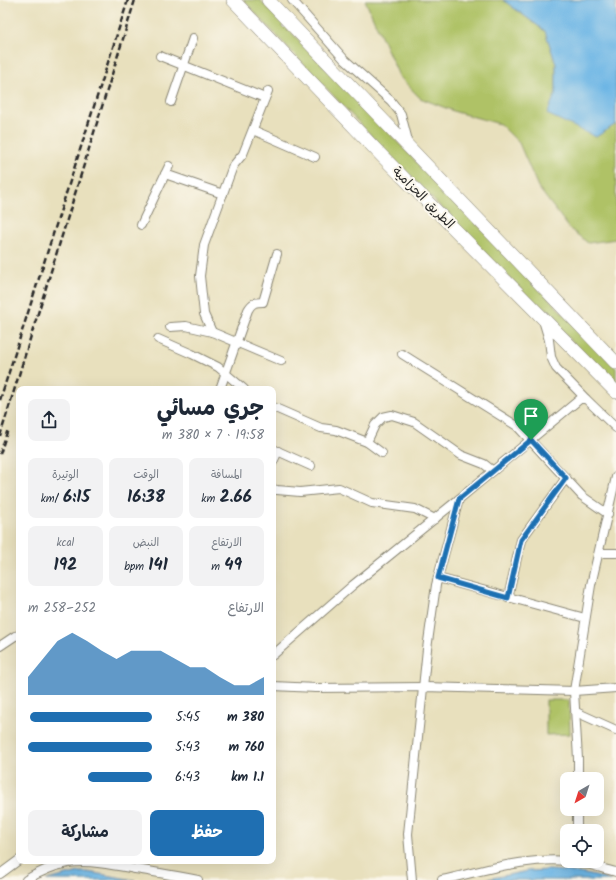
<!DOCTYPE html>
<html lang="ar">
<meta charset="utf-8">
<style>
:root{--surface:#fff;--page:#f2f2f3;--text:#1f2937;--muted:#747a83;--accent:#1f6fb2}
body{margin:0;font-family:Kalam,"Playpen Sans Arabic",sans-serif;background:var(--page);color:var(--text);direction:rtl;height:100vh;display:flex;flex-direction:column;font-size:15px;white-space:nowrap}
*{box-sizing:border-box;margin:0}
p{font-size:13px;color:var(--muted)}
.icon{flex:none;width:22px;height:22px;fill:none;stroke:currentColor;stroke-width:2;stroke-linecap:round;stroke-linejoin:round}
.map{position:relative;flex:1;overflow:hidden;direction:ltr}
.sheet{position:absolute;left:16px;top:386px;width:260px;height:478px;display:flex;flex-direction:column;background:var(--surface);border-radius:8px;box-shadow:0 4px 16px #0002;direction:rtl}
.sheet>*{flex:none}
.needle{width:26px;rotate:219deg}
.controls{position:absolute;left:560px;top:772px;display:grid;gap:8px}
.controls a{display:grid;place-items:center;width:44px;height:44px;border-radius:8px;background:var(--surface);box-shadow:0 4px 16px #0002;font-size:20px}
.pin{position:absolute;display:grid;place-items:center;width:34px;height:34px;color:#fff;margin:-41px -17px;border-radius:50% 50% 50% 0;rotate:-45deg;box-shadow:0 0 4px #0007}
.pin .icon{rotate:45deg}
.round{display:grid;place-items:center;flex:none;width:42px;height:42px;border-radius:8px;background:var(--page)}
.overview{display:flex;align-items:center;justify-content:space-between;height:68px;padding:0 12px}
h1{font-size:22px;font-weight:700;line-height:30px}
.figures{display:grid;grid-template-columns:repeat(3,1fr);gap:6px;height:68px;padding:4px 12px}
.figures div{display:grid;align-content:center;border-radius:8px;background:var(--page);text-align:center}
.figures b{font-size:17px;font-weight:700}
.figures small{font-size:11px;font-weight:400}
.figures p{font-size:11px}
.chart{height:112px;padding:8px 12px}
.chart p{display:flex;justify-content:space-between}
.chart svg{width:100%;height:72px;margin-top:4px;fill:var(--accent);opacity:.7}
.cta{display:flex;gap:8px;margin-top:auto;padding:8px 12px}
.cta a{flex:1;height:46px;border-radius:8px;background:var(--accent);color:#fff;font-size:16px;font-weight:700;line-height:46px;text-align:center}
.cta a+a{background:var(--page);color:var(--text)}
ul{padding:0 12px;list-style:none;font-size:13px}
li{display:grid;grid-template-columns:64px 48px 1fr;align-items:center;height:30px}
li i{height:10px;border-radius:5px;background:var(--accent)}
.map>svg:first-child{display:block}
.green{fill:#afc266;stroke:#6d7648}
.water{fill:#6db6e5;stroke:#4c7088}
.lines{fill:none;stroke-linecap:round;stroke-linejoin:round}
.minor-casing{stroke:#8a8674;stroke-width:10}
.trunk-casing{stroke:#8a8674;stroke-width:14}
.minor{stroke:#fff;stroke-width:8}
.trunk{stroke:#fff;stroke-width:13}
.rail{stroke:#2b2b2b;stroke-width:2.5;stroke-dasharray:6 3;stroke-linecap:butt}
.route-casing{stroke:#fff;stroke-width:8}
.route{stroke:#1f6fb2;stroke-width:5}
.labels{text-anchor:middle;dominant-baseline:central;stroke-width:4;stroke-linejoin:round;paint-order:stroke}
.street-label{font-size:13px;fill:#2b2b2b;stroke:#fbf7ec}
</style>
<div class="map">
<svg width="616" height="880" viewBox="0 0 616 880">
<rect width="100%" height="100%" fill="#fbf7ec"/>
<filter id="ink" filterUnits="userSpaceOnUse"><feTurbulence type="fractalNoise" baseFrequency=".025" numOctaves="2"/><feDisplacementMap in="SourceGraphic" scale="8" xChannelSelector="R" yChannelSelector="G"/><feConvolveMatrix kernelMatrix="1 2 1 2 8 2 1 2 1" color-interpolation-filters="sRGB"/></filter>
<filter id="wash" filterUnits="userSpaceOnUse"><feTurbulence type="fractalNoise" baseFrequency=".012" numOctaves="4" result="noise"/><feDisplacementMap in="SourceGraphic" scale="16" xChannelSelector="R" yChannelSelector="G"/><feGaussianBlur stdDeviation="0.9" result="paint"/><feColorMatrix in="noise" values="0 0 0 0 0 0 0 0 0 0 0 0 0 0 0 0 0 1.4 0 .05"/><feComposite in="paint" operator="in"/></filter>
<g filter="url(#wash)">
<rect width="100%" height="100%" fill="#e8e0bd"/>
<g class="green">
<path d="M 243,0 L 260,0 L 616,368 L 616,387 L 380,145 Z"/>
<path d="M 365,0 L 503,0 L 545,31 L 556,64 L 556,92 L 616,124 L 616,239 L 588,243 L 570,229 L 538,187 L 519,143 L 500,124 L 456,112 L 420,98 L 399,76 Z"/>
<path d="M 546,700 L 569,700 L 570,734 L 546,735 Z"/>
</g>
<g class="water">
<path d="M 503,0 L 616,0 L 616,124 L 596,137 L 547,114 L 556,92 L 556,64 L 545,31 Z"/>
<path d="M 549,870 C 571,871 590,874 611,880 L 483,880 L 527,871 Z"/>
<path d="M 79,872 L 88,872 L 135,880 L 47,880 Z"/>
</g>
</g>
<g filter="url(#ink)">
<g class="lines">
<defs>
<g id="minor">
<path d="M 292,0 L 344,59 L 391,101 L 401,114 L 407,137 L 404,142"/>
<path d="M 160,56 L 265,98"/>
<path d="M 171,102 L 193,38"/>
<path d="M 253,130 L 315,157"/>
<path d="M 165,174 L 223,194"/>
<path d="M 141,225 L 169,166"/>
<path d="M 543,320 L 549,340 L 551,357 L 556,368 L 586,399"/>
<path d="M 170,327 L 186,326 L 212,332 L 281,361"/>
<path d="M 212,332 L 204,314 L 200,276 L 204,245 L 233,166 L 243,154 L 268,91"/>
<path d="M 158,339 L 192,354 L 218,367 L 244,389"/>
<path d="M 402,354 L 517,426 L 582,496 L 608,514"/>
<path d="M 220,389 L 248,310 C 252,303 255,302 263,302 L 277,254"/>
<path d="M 273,407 L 321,428 L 336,430 L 367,442 L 382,453"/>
<path d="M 367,442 L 375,425 L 383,417 L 392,415 L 414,422 L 461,455 L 484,464 L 493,471"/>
<path d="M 273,449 L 311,466"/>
<path d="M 273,462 L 278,451"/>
<path d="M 273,489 L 277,490 L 300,492 L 339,488 L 372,503 L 415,509 L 435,519"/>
<path d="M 599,553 L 616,553"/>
<path d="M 438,578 L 585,618"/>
<path d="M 508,598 L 521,540 L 566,478"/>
<path d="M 0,646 L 15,636 L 19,635"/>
<path d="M 273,655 L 353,585 L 459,499 L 580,399 L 586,399 L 616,428"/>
<path d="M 273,686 L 316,688 L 424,687 L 574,691 L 616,688"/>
<path d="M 576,712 L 616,730"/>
<path d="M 578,779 L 578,759 L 574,691 L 591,585 L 616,477"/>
<path d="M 577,809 L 577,831"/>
<path d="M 0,874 L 19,860"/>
<path d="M 26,880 C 39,872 53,866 68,863 C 90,860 114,865 135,869 C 156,872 177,876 198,880"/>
<path d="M 412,880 L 408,834 L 427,649 L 436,585 L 459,499"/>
<path d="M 442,880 C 486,870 532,855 577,862 C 590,864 603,869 616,872"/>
</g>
<g id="trunk">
<path d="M 233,0 L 381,155 L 616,392"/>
<path d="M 268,0 L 616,363"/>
</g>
</defs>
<use href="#minor" class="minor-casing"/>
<use href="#trunk" class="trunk-casing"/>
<use href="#minor" class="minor"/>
<use href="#trunk" class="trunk"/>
<g class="rail">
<path d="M 0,400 L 128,0"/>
<path d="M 0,436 L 135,0"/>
<path d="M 0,454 L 8,429"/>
</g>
</g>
</g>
<g class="lines" filter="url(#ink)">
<defs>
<path id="route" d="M 531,440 L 566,478 L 521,540 L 508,598 L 438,578 L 459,499 Z"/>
</defs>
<use href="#route" class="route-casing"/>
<use href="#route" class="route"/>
</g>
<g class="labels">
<g class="street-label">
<text transform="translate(423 198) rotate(45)">الطريق الحزامية</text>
</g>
</g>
</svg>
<div class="controls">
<a><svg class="needle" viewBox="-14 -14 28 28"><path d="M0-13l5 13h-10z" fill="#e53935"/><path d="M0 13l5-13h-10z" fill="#747a83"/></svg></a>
<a><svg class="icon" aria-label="locate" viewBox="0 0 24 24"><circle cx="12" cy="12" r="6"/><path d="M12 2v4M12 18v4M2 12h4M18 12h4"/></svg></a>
</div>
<div class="pin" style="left:531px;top:440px;background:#1e9e55"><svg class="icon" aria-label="arrive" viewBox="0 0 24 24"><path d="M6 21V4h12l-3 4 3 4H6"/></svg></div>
<section class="sheet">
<div class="overview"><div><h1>جري مسائي</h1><p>19:58 · 7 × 380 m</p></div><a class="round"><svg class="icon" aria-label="share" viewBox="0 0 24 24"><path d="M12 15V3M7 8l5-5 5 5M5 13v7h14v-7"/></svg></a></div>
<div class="figures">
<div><p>المسافة</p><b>2.66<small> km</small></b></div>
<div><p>الوقت</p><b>16:38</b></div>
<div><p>الوتيرة</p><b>6:15<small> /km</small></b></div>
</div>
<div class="figures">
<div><p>الارتفاع</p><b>49<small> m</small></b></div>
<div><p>النبض</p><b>141<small> bpm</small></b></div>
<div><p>kcal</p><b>192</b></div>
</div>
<div class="chart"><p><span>الارتفاع</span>252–258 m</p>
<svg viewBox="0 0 160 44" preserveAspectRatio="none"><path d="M0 44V33L10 22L20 11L30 6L40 11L50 17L60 22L70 17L80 17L90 17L100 22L110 27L120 27L130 33L140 38L150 38L160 33V44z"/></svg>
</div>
<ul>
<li><b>380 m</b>5:45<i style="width:98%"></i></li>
<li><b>760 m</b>5:43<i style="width:100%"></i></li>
<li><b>1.1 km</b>6:43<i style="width:52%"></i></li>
</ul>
<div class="cta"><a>حفظ</a><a>مشاركة</a></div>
</section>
</div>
